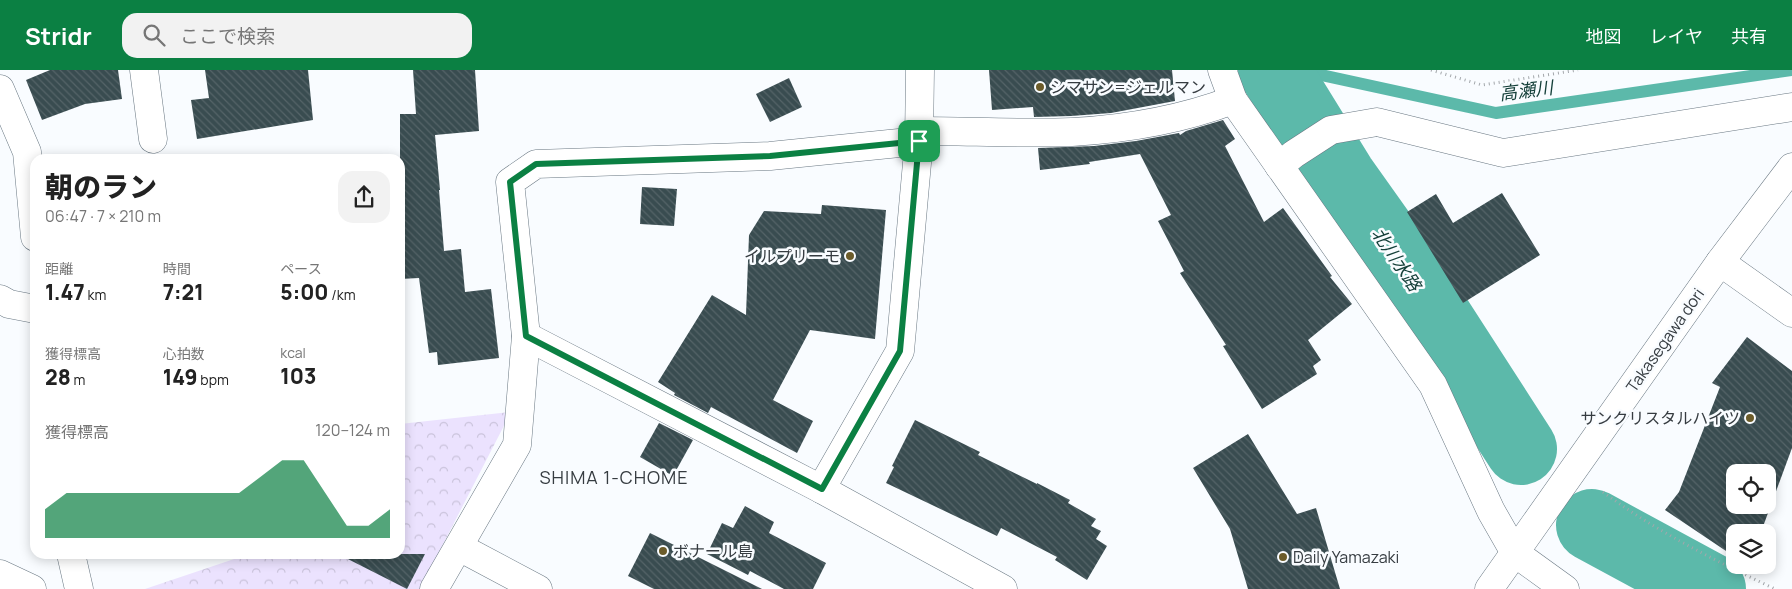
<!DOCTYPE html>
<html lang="ja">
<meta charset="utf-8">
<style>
:root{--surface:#fff;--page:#f2f2f2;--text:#222;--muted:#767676;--accent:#0b8043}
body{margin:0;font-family:Manrope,"Noto Sans JP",sans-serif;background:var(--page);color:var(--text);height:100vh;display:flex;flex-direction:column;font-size:19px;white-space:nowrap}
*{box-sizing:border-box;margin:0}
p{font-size:16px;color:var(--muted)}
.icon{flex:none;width:28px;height:28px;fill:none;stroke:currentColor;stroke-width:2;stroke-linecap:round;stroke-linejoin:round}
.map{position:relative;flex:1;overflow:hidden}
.sheet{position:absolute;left:30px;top:84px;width:375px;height:405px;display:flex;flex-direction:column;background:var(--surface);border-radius:15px;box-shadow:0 2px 12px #0003}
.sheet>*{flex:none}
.fabs{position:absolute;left:1726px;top:394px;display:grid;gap:10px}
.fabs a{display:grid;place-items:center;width:50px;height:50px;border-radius:10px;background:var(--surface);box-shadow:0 2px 12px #0003;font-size:25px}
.pin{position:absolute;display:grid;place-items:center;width:42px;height:42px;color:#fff;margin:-21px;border-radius:10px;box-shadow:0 2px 8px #0006}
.round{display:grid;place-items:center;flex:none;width:52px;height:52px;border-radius:15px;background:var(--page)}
.headline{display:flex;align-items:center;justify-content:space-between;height:85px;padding:0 15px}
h1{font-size:28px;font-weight:800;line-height:38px}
.stats{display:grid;grid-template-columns:repeat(3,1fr);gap:8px;height:85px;padding:5px 15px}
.stats div{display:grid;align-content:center}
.stats b{font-size:21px;font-weight:800}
.stats small{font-size:14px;font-weight:400}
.stats p{font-size:14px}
.chart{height:140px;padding:10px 15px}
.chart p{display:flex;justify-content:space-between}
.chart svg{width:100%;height:90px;margin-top:5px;fill:var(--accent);opacity:.7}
header{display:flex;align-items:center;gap:30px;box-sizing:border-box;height:70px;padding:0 25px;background:var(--accent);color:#fff}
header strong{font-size:24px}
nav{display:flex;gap:28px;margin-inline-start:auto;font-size:18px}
.search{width:350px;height:45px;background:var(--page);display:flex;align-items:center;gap:12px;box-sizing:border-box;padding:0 18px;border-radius:15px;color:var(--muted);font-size:19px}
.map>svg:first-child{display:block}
.park{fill:url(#park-crowns)}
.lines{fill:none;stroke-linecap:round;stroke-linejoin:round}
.stream{stroke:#5cb9aa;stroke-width:12}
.river{stroke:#5cb9aa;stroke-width:72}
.building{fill:url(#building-back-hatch);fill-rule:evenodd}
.minor-casing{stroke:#6a7883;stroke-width:29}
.tertiary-casing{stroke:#6a7883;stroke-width:29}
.path{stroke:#a3a7ab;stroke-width:3;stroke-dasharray:1 4;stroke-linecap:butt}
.minor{stroke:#fff;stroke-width:28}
.tertiary{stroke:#fff;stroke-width:28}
.route-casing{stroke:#fff;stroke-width:10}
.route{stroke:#0b8043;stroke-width:6}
.poi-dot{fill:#6c5c2a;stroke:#f9fcff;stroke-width:2}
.labels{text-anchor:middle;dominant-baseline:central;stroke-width:5;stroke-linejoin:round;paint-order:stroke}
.poi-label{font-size:16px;fill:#363c41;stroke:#f9fcff;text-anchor:start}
.street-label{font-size:16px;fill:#363c41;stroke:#f9fcff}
.water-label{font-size:18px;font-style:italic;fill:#15403a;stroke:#f9fcff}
.neighbourhood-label{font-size:18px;letter-spacing:1px;fill:#363c41;stroke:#f9fcff}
</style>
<header>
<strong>Stridr</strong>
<div class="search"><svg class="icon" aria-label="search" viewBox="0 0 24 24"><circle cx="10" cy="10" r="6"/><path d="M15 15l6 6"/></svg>ここで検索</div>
<nav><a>地図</a><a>レイヤ</a><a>共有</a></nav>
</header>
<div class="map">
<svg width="1792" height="519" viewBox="0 0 1792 519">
<defs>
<pattern id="park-crowns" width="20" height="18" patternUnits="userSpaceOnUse" patternTransform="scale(1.25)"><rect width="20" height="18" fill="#ebe2fe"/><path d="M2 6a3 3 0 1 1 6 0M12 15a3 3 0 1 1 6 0" fill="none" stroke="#cac3db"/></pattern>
<pattern id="building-back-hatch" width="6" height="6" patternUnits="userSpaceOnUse" patternTransform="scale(1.25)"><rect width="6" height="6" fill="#394c50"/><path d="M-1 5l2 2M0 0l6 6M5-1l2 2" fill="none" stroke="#556468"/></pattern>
</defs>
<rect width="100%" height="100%" fill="#f9fcff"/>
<path class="park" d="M 511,342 L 420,519 L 145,519 L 249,484 L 400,484 L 400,354 Z"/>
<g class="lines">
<path class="stream" d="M 1298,0 L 1496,43 L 1792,0"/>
<g class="river">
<path d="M 1274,0 L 1340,107 L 1399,190 L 1521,379"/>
<path d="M 1592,455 L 1710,519"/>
</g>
</g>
<g class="building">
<path d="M 50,0 L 118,0 L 122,29 L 85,34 L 42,50 L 26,10 Z"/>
<path d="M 205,0 L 308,0 L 313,50 L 197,69 L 191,30 L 209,28 Z"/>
<path d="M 413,0 L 475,0 L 479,61 L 435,65 L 440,120 L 439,120 L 444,181 L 461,179 L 465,222 L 491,219 L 499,288 L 438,295 L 437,282 L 429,283 L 419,208 L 400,209 L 400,44 L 416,44 Z"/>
<path d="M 989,0 L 1172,0 L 1175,31 L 1111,43 L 1071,46 L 1034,47 L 1033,37 L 992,40 Z"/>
<path d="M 789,8 L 802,37 L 770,52 L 756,24 Z"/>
<path d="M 1223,50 L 1235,69 L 1225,76 L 1264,152 L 1283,138 L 1332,206 L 1330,207 L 1352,234 L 1308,270 L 1321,290 L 1313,296 L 1317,304 L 1262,339 L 1223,276 L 1226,275 L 1180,203 L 1184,201 L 1158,151 L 1171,145 L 1140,84 L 1089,92 L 1090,94 L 1040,100 L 1038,78 L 1094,76 L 1136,71 L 1179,63 L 1180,65 L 1186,61 Z"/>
<path d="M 642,117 L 677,119 L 674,156 L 640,154 Z"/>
<path d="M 1502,123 L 1540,185 L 1463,233 L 1407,142 L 1436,124 L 1453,153 Z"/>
<path d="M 822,135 L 886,140 L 875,269 L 810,260 L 773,330 L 813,351 L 797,383 L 711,337 L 708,343 L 674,325 L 675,323 L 658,312 L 712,225 L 746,245 L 749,165 L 764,141 L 821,144 Z"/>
<path d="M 1747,267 L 1792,301 L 1792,378 L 1761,462 L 1735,462 L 1735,475 L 1729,483 L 1665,440 L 1679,422 L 1720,317 L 1712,313 ZM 1735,402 L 1768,402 L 1768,435 L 1735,435 Z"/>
<path d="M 915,350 L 980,382 L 978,385 L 1037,414 L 1037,413 L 1070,430 L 1068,433 L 1096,449 L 1091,456 L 1101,461 L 1096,469 L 1107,476 L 1087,510 L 1055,490 L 1057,487 L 1001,458 L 997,466 L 886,413 L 894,397 L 892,396 Z"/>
<path d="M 659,353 L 693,370 L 673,406 L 640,387 Z"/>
<path d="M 1248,364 L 1297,444 L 1316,438 L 1340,519 L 1248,519 L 1230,459 L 1193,398 Z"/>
<path d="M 745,436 L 774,452 L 769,463 L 826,493 L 813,519 L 784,519 L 750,501 L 748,505 L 707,484 L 722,453 L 733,458 Z"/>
<path d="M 650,463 L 762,519 L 654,519 L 628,506 Z"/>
<path d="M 338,484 L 425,484 L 407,519 Z"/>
</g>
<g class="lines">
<defs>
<g id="minor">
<path d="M 144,0 L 153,69"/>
<path d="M 1222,0 L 1233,30 L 1433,315 L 1491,441 L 1515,483 L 1565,519"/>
<path d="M 0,19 L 27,82 L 35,167"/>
<path d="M 919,61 C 970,61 1022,64 1072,62 C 1127,59 1183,49 1233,30"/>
<path d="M 1279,96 L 1294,84 L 1331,60 L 1377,52 L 1503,83 L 1792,37"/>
<path d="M 0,229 L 9,234 L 35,239"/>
<path d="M 526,266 L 821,419 L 1003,519"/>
<path d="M 821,419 L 900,281 L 919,71 L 920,0"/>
<path d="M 459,477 L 538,519"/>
<path d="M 71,484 L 79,519"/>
<path d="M 434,519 L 517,375 L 526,266 L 510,112 L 536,94 L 770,86 L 919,71"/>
</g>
<g id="tertiary">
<path d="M 1720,192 L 1792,243"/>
<path d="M 0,504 L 32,519"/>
<path d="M 1489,519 L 1720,192 L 1792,97"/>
</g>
</defs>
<use href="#minor" class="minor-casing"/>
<use href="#tertiary" class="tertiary-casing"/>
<g class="path">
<path d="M 1431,0 L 1482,15 L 1578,0"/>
<path d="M 1603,422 C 1657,462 1714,490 1775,519"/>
</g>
<use href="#minor" class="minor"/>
<use href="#tertiary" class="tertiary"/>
</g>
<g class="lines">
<defs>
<path id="route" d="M 919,71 L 900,281 L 822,419 L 526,266 L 510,112 L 536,94 L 770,86 Z"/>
</defs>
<use href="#route" class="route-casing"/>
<use href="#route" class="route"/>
</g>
<g class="poi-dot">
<circle cx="1040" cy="17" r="5"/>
<circle cx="850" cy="186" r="5"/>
<circle cx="1750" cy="348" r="5"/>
<circle cx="663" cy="481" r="5"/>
<circle cx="1283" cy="487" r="5"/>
</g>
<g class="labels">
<g class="poi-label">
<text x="1050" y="17">シマサン=ジェルマン</text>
<text x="840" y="186" text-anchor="end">イルプリーモ</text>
<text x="1740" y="348" text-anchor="end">サンクリスタルハイツ</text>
<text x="673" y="481">ボナール島</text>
<text x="1293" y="487">Daily Yamazaki</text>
</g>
<g class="street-label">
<text transform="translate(1665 270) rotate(-55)">Takasegawa dori</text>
</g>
<g class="water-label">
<text transform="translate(1526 20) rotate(-7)">高瀬川</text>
<text transform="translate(1397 189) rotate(56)">北川水路</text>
</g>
<g class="neighbourhood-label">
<text x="614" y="407">SHIMA 1-CHOME</text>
</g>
</g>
</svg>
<div class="fabs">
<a><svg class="icon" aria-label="locate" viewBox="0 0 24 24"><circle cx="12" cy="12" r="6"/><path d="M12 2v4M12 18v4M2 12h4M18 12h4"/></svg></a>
<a><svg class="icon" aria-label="layers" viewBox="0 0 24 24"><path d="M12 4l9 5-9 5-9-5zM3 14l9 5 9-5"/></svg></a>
</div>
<div class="pin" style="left:919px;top:71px;background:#1e9e55"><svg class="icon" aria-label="arrive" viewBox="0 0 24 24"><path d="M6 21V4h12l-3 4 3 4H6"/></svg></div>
<section class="sheet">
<div class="headline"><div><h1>朝のラン</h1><p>06:47 · 7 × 210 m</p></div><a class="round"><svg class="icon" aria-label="share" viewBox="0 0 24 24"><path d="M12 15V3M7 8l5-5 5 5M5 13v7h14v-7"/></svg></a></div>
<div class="stats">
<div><p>距離</p><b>1.47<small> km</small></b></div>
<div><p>時間</p><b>7:21</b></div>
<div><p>ペース</p><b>5:00<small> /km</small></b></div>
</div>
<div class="stats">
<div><p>獲得標高</p><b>28<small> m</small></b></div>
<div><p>心拍数</p><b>149<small> bpm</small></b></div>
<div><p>kcal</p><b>103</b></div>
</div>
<div class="chart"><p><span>獲得標高</span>120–124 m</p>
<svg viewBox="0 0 160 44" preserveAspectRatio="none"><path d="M0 44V30L10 22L20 22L30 22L40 22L50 22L60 22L70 22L80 22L90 22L100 14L110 6L120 6L130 22L140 38L150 38L160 30V44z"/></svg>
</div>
</section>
</div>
